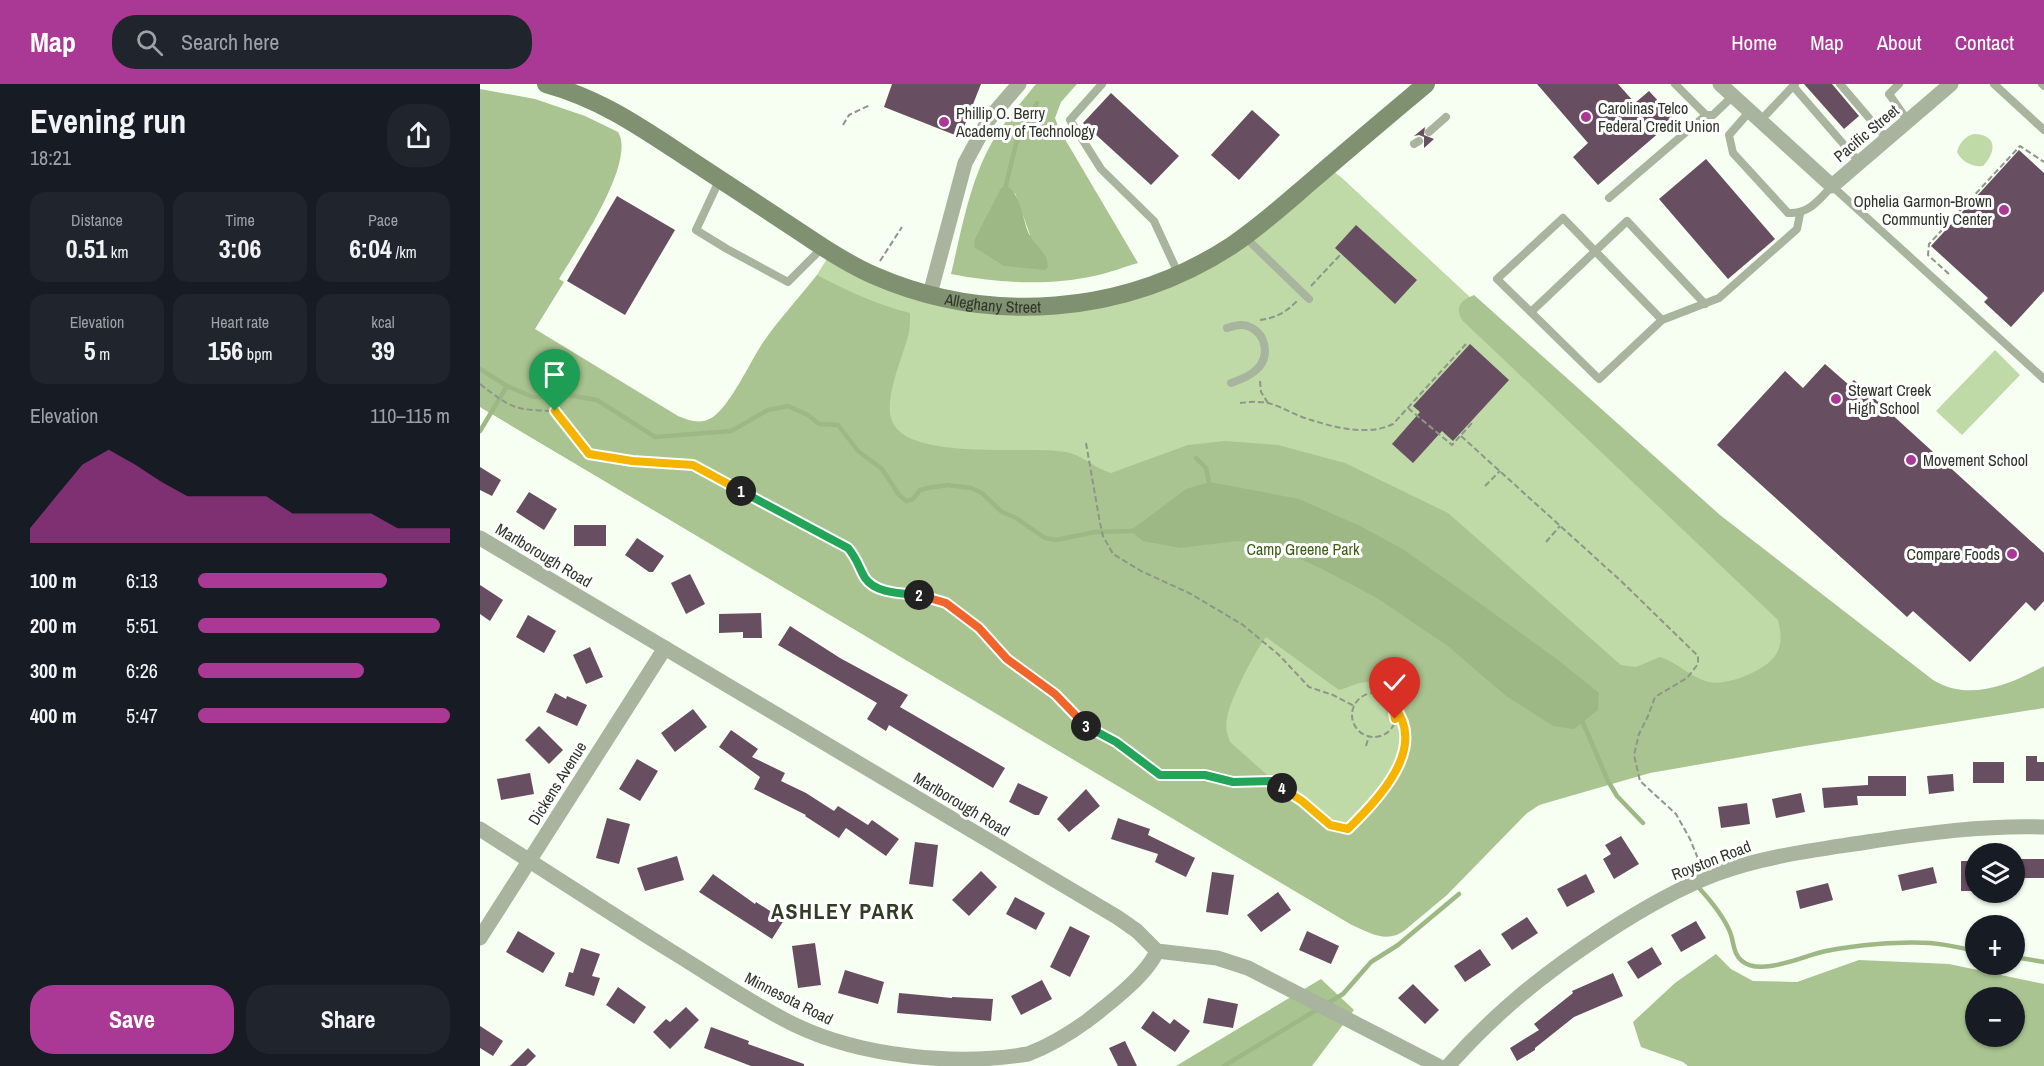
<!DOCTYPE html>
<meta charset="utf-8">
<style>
:root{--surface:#171b24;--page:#20242c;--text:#f1f3f6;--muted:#9ea1a6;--accent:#aa3995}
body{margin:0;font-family:"Archivo Narrow",sans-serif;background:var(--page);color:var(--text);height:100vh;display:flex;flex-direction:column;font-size:22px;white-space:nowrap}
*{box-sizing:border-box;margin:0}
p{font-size:20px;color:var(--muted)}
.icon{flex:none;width:33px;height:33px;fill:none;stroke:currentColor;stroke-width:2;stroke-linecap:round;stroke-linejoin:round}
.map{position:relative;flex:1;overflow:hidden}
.details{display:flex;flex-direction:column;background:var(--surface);width:480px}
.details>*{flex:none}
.tools{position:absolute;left:1485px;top:759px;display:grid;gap:12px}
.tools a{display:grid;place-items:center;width:60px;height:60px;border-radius:50%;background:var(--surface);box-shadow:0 2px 4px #0004;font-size:30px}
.pin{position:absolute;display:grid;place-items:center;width:51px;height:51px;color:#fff;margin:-62px -26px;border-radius:50% 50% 50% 0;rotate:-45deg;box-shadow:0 0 6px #0007}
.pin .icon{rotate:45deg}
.km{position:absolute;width:30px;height:30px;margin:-15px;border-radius:50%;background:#222;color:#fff;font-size:16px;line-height:30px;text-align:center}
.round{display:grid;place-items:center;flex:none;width:63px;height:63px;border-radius:24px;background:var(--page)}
.head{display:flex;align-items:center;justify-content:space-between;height:102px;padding:0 30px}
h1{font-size:33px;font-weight:800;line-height:45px}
.figures{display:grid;grid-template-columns:repeat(3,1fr);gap:9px;height:102px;padding:6px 30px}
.figures div{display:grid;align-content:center;border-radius:15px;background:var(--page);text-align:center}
.figures b{font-size:26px;font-weight:800}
.figures small{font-size:16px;font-weight:400}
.figures p{font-size:16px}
.chart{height:168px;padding:12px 30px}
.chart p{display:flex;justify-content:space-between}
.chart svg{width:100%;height:108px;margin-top:6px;fill:var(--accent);opacity:.7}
.cta{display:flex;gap:12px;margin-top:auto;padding:12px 30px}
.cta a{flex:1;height:69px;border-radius:24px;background:var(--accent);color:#fff;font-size:24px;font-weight:800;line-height:69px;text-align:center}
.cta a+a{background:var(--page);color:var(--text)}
ul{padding:0 30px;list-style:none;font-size:20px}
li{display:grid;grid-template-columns:96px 72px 1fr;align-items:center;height:45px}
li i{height:15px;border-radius:8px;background:var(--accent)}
header{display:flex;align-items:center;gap:36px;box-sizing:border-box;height:84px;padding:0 30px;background:var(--accent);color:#fff}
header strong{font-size:28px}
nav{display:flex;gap:33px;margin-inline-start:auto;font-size:21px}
.search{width:420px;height:54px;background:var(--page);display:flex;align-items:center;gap:15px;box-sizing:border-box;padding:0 21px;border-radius:24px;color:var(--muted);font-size:22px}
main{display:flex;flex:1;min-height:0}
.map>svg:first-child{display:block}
.green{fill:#bfd9a7}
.forest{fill:#a9c490;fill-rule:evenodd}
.water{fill:#9eb885}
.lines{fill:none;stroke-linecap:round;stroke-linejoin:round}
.stream{stroke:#9eb885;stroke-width:4.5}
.building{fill:#684e61}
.path{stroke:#8e9589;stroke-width:2;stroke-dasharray:6 3;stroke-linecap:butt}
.lane{stroke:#a8b49d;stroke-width:8}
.street{stroke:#a8b49d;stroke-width:15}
.secondary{stroke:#7f9170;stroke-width:18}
.split-1-casing{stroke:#fff;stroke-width:12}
.split-2-casing{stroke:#fff;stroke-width:12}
.split-3-casing{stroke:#fff;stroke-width:12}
.split-4-casing{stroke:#fff;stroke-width:12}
.split-5-casing{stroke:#fff;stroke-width:12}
.split-1{stroke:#f5b400;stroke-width:8}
.split-2{stroke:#22a559;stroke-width:8}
.split-3{stroke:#f0652b;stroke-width:8}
.split-4{stroke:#22a559;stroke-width:8}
.split-5{stroke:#f5b400;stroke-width:8}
.poi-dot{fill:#aa3995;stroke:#fff;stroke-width:2}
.labels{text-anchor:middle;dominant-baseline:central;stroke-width:6;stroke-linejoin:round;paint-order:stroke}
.poi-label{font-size:16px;fill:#2f3529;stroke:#fff;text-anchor:start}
.street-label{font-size:16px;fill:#2f3529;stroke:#fff}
.park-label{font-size:16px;fill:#3c5c10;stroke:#fff}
.district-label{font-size:22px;font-weight:bold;letter-spacing:1.5px;fill:#313d24;stroke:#fff}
</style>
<header>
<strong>Map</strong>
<div class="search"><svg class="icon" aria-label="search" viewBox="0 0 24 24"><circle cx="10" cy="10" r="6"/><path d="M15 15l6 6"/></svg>Search here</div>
<nav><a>Home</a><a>Map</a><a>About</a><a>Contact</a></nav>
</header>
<main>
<section class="details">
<div class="head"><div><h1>Evening run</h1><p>18:21</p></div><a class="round"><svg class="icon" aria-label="share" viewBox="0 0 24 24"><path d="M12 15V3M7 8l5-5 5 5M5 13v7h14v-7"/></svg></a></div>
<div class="figures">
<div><p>Distance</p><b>0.51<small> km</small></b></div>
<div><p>Time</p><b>3:06</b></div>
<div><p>Pace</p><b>6:04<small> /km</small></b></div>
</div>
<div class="figures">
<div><p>Elevation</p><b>5<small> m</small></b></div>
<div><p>Heart rate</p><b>156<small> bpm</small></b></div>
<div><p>kcal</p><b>39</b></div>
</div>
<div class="chart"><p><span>Elevation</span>110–115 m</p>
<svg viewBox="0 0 160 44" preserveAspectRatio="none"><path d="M0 44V38L10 25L20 12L30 6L40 12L50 19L60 25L70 25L80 25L90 25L100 32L110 32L120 32L130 32L140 38L150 38L160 38V44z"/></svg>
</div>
<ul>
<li><b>100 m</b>6:13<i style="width:75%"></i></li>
<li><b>200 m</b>5:51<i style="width:96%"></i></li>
<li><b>300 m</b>6:26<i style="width:66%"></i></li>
<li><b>400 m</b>5:47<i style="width:100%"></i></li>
</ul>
<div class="cta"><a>Save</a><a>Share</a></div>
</section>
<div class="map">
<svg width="1564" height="982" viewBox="0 0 1564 982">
<rect width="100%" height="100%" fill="#f7fef2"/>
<g class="green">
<path d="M 1494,50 C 1518,51 1516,68 1503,82 C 1492,83 1482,78 1477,68 C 1479,60 1485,52 1494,50 Z"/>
<path d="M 851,85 L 862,94 L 1440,632 L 1154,686 L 1059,721 L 905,825 L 872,841 L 0,323 L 234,357 L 350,170 L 501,222 L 677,202 Z"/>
<path d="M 1515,266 L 1540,291 L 1482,351 L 1456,327 Z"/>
</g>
<g class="forest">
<path d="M 556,0 L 597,0 L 581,18 L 575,34 L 579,45 L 658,179 C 644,183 629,189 614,192 C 568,202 517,199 471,190 C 482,145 490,95 514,55 C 526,35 542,18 556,0 ZM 535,109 L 550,151 L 518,178 L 511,172 Z"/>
<path d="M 0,5 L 55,15 L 105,32 L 138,48 C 157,78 95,168 79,195 L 84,198 L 55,245 L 198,332 C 210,337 221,341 233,333 C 251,320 269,280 282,260 C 298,236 319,214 337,191 C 367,207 398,221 430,229 C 430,235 430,242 429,248 C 424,271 403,314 412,337 C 428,378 549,361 586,368 C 602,371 614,384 631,389 L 708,361 L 745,357 L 798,361 L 865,379 L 968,429 L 1141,581 L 1156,583 L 1180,573 C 1197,578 1211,594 1229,598 C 1248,602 1284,587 1295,572 C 1303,561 1301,548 1298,536 L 982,236 C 974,222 982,216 994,211 L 1240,431 L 1453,596 C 1489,618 1529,601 1564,582 L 1564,624 L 1319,663 L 1170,689 L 1059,721 L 1047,729 L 967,811 L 925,846 C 907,860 890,849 872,841 L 0,323 ZM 786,553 L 859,606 C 870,603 879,597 890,598 C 902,599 910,605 917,614 C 935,635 930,671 917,693 C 911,702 904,711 898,719 C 890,730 881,744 868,748 C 861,750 853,746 846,743 L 750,658 C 747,650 745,643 747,634 C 749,618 775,567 786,553 Z"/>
<path d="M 1236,870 L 1251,885 L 1273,897 L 1317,898 L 1379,876 L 1469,880 L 1564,900 L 1564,982 L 1208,982 L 1203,978 L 1161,963 L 1153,938 L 1195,899 ZM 1496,914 L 1534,914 L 1534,952 L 1496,952 Z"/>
<path d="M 841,895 L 874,926 L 832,982 L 696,982 Z"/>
</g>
<g class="water">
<path d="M 527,102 C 542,112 542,135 549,150 C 555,162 568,168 568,183 L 565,186 L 524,182 L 494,163 L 495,155 L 521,104 Z"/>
<path d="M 730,398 L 819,415 L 880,442 L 921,464 L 991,513 L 1078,576 L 1119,609 L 1118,626 L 1094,645 L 1073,642 L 1026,612 L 969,563 L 897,514 L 842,485 L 785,459 L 757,457 L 700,464 L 663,457 L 650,447 L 706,405 Z"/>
</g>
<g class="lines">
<g class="stream">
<path d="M 524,109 L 536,60 L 557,19"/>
<path d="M 0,285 L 27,302 L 53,313 L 65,313 L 82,310 L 117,316 L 175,353 L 251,347 L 288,326 L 308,322 L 328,331 L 339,340 L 358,341 L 378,367 L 402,385 L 419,411 L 426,417 L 433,415 L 440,406 L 448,404 L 467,401 L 491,404 L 502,409 L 522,428 L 536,434 L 565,454 L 576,456 L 615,448 L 653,447"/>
<path d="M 0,347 L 27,302"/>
<path d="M 716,374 L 726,384 L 730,403"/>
<path d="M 1101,634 L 1128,697 L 1137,712 L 1163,739"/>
<path d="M 1219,804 C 1231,817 1243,831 1250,848 C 1254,858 1253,870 1262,877 C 1281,893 1325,871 1346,867 C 1376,861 1420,857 1450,859 C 1465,860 1481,864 1496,867"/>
<path d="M 1534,873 L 1564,878"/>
<path d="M 848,919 L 863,910 L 891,878 L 918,861 L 979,810"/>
<path d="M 744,982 L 838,925"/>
</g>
</g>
<g class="building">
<path d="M 412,0 L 501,0 L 480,53 L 404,23 Z"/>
<path d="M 1057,0 L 1138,0 L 1155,19 L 1169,7 L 1195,35 L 1118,101 L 1093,73 L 1108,59 Z"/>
<path d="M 1324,0 L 1352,0 L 1379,32 L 1364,45 Z"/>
<path d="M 631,9 L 699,72 L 671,101 L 603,39 Z"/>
<path d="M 772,26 L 800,51 L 759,96 L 731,71 Z"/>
<path d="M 945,43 L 944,51 L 954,55 L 944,64 L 944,53 L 939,51 L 934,52 Z"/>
<path d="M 1539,66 L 1564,89 L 1564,207 L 1531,243 L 1504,218 L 1508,214 L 1451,162 Z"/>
<path d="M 1226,75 L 1295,155 L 1248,195 L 1179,115 Z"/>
<path d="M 137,112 L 195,146 L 145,231 L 87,197 Z"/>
<path d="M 876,141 L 937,196 L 915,220 L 855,164 Z"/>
<path d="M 990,260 L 1029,296 L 973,357 L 962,347 L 933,379 L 912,360 L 940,328 L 933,322 Z"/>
<path d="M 1345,280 L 1369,301 L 1374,296 L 1564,469 L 1564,517 L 1555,527 L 1546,518 L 1490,578 L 1433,527 L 1427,533 L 1237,361 L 1305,287 L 1323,304 Z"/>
<path d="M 0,383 L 21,396 L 12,412 L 0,406 Z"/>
<path d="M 49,408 L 77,425 L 64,446 L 36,428 Z"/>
<rect x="94" y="441" width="32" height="21"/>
<path d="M 157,454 L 184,472 L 173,488 L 169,488 L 145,471 Z"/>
<path d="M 210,490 L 225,520 L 206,530 L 191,499 Z"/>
<path d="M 0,501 L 23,516 L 10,537 L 0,530 Z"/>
<path d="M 281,529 L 282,554 L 263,554 L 263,548 L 239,549 L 239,530 Z"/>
<path d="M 48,531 L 76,547 L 64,569 L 36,553 Z"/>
<path d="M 310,542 L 360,574 L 428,611 L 420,623 L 525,684 L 513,704 L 409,641 L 406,647 L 387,635 L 397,619 L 298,561 Z"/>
<path d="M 110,563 L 123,593 L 106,600 L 93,571 Z"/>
<path d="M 75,609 L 86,615 L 87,612 L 107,621 L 97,642 L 66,628 Z"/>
<path d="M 213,625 L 227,643 L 195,668 L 181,649 Z"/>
<path d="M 59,642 L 83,666 L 69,680 L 45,656 Z"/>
<path d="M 251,646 L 278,665 L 272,673 L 305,689 L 301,697 L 326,709 L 354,727 L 358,722 L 388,741 L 392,736 L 419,755 L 406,772 L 366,744 L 359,754 L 325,732 L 326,731 L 274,705 L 280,693 L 239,663 Z"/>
<path d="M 1546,672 L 1557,672 L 1557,678 L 1564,678 L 1564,697 L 1546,697 Z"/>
<path d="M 157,675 L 178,687 L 160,717 L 139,705 Z"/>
<rect x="1493" y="678" width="31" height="21"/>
<path d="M 50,689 L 54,710 L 21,716 L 17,695 Z"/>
<path d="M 1473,690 L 1474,707 L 1449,710 L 1447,692 Z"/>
<path d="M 1388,692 L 1426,692 L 1426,712 L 1377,712 L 1378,721 L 1344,724 L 1342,704 L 1388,701 Z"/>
<path d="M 538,699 L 568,713 L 559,731 L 555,731 L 529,718 Z"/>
<path d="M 606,705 L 620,722 L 589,748 L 577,735 Z"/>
<path d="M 1321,709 L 1325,728 L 1296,734 L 1292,715 Z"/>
<path d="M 1267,719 L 1270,740 L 1241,744 L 1238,723 Z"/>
<path d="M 127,734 L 150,740 L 139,780 L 116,774 Z"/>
<path d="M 638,734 L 670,745 L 668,751 L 715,774 L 706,793 L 675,778 L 678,770 L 631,755 Z"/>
<path d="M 1141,752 L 1159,780 L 1134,795 L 1123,775 L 1131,770 L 1125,761 Z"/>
<path d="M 435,758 L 458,761 L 453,803 L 429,800 Z"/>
<path d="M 197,772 L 204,796 L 165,807 L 157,784 Z"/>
<rect x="1537" y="775" width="27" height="19"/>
<rect x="1481" y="777" width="15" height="30"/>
<path d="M 1453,783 L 1457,799 L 1422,807 L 1418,791 Z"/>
<path d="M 501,787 L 517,803 L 489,832 L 472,816 Z"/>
<path d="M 732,788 L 754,791 L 748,831 L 726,828 Z"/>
<path d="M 233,790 L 275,820 L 276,818 L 304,836 L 292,855 L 219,808 Z"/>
<path d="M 1106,790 L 1115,808 L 1087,823 L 1077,805 Z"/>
<path d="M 1348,799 L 1353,816 L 1320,825 L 1316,807 Z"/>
<path d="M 798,808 L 811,826 L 781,848 L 767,831 Z"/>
<path d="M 535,813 L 565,829 L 556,846 L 526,830 Z"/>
<path d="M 1047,833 L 1058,849 L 1032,866 L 1021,850 Z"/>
<path d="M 1216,837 L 1226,854 L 1201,868 L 1191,851 Z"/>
<path d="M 590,842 L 610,852 L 590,893 L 570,883 Z"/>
<path d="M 38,847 L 75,869 L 63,889 L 26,868 Z"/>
<path d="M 827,847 L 859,862 L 851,880 L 819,866 Z"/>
<path d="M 335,859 L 341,901 L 318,904 L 312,862 Z"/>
<path d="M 1172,863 L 1182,880 L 1158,895 L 1147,878 Z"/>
<path d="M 101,864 L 120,870 L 112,892 L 120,894 L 114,912 L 85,902 L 89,888 L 93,889 Z"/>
<path d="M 1000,865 L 1011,881 L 985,898 L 974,882 Z"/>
<path d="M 365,886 L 404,898 L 398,920 L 358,909 Z"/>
<path d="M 1133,889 L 1143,912 L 1094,933 L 1055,964 L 1055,966 L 1037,977 L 1030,964 L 1059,946 L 1054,940 L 1093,909 L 1092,907 Z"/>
<path d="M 562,896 L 572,915 L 541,931 L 531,912 Z"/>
<path d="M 933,900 L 959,926 L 945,940 L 918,914 Z"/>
<path d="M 138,903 L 166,923 L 154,940 L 126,921 Z"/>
<path d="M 419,909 L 472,914 L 472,913 L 513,915 L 511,937 L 417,929 Z"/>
<path d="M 728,914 L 758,920 L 753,944 L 723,939 Z"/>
<path d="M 206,923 L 219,936 L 190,965 L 173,948 L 186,935 L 190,938 Z"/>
<path d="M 673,927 L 690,940 L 694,935 L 710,947 L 695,968 L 661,944 Z"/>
<path d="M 0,942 L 23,957 L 13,972 L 0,964 Z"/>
<path d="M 231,943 L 269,957 L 268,960 L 324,980 L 324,982 L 271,982 L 224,964 Z"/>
<path d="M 645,957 L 657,982 L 638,982 L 629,964 Z"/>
<path d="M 48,964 L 56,972 L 46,982 L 30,982 Z"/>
</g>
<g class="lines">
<g class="path">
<path d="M 363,41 L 369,31 L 390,21"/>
<path d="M 400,177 L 422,143"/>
<path d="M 1469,190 L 1448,171 L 1449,160 L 1540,62 L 1564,78"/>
<path d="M 831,202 L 861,170"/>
<path d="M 780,236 C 796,234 806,228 817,217"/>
<path d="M 780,297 L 781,308 L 788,319"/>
<path d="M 0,300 C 32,325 35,326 75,327 L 109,371 L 152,377 L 213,381 L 368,464 L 377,475 L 386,495 L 399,506 L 444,512 L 466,519 L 499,544 L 527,575 L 575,610 L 604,641 L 636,658 L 680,691 L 725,691 L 753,697 L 792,697 L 822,717 L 850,741 L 868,745 C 898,715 949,664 913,621"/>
<path d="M 760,319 C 769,318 778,317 788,319 C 803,323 816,332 831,336 C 856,344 889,352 913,340 L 986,260"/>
<path d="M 928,324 L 972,361 L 992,339"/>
<path d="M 981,352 L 1141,497 L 1218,572 L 1218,580 L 1207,594 L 1175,613 L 1168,632 L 1159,650 L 1154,671 L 1160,697 L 1196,730 L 1210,755 L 1221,782"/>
<path d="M 606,359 L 620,439 L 623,452 L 633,470 L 661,487 L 711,510 L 763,541 L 799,571 L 829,603 L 853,611 L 874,622"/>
<path d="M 1005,402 L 1020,387"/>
<path d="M 1066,458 L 1080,442"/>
<circle cx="894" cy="631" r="22"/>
<path d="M 886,662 L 889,652"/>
</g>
<g class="lane">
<path d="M 622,0 L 590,36 L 621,85 L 674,137 L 698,189"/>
<path d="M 1195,0 L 1226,31 L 1233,31 L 1253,12"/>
<path d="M 1360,0 L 1407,55"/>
<path d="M 1419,0 L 1409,10 L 1428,37"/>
<path d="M 1514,0 L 1564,46"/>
<path d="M 1562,0 L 1564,2"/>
<path d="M 1313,2 L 1379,78"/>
<path d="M 1270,27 L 1249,51 L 1253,69 L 1308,129 C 1329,130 1338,117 1352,102 L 1564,295"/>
<path d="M 1280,37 L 1315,0"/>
<path d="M 949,48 L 966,33"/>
<path d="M 934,60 L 939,57"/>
<path d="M 239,97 L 216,146 L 247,165 L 308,198 L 342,164"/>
<path d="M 1129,114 L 1226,31"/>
<path d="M 765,153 L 829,215"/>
<path d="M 1051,228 L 1147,137 L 1225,220"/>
<path d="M 1182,236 L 1083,134 L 1017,195 L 1119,295 L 1182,236 L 1239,214 L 1317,145 L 1320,130"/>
<path d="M 747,244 C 755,242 762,239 770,243 C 787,251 790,274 776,286 C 770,292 760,296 751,299"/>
</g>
<g class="street">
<path d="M 1240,0 L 1352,102 L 1471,0"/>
<path d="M 450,210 L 485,79 L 509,35 L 539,0"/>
<path d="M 0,454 L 637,833 L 657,847 L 677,867 L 737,874 L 768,884 L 958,982"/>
<path d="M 0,745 C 64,786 127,827 191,867 C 232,892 272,920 315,941 C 382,973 476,982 548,970 C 569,962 589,950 607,937 C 629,920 667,891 677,867"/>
<path d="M 0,854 L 185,564"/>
<path d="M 968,982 C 1016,928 1063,890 1124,850 C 1159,827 1196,805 1236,790 C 1284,772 1336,766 1387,758 C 1446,749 1504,741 1564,743"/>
</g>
<path class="secondary" id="s1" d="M 66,0 C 121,15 162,44 209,75 C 247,100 285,125 323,150 C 345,165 368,180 393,191 C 509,242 645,231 751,162 C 781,142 807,118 834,95 C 871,63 908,32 946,0"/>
</g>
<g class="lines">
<defs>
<path id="split-1" d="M 75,327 L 109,370 L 152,377 L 213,381 L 261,407"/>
<path id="split-2" d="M 261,407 L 368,464 C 378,476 378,482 385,494 C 396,510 422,509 439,511"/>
<path id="split-3" d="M 439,511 L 466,519 L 499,544 L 527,575 L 575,610 L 606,642"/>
<path id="split-4" d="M 606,642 L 636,658 L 680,691 L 725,691 L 753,698 L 792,697 L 802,704"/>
<path id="split-5" d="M 802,704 L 822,717 L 850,741 L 868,745 C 898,715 949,664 913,621 L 915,635"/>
</defs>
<use href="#split-1" class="split-1-casing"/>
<use href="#split-2" class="split-2-casing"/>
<use href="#split-3" class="split-3-casing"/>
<use href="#split-4" class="split-4-casing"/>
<use href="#split-5" class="split-5-casing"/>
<use href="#split-1" class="split-1"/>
<use href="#split-2" class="split-2"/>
<use href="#split-3" class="split-3"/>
<use href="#split-4" class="split-4"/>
<use href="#split-5" class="split-5"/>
</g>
<g class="poi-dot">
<circle cx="1106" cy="33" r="6"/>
<circle cx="464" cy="38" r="6"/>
<circle cx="1524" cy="126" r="6"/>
<circle cx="1356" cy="315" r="6"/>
<circle cx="1431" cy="376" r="6"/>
<circle cx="1532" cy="470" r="6"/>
</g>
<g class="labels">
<g class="poi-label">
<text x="1118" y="24">Carolinas Telco<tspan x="1118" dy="18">Federal Credit Union</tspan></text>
<text x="476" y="29">Phillip O. Berry<tspan x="476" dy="18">Academy of Technology</tspan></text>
<text x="1512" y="117" text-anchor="end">Ophelia Garmon-Brown<tspan x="1512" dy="18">Communtiy Center</tspan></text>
<text x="1368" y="306">Stewart Creek<tspan x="1368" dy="18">High School</tspan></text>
<text x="1443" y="376">Movement School</text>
<text x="1520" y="470" text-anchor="end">Compare Foods</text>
</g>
<g class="street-label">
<text transform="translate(1386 49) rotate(-40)">Pacific Street</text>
<text stroke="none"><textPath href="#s1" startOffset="504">Alleghany Street</textPath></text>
<text transform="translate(64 471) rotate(31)">Marlborough Road</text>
<text transform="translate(77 699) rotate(-58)">Dickens Avenue</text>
<text transform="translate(482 720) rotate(31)">Marlborough Road</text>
<text transform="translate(1231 776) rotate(-21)">Royston Road</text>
<text transform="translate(309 914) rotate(27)">Minnesota Road</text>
</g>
<g class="park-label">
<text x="823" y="465">Camp Greene Park</text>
</g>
<g class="district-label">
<text x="363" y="827">ASHLEY PARK</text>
</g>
</g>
</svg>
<div class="tools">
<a><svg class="icon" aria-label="layers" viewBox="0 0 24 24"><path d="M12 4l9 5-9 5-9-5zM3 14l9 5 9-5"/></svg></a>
<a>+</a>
<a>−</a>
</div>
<div class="pin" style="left:75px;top:327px;background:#1e9e55"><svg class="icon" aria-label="arrive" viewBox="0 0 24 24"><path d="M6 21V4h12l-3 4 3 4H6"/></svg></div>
<div class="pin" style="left:915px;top:635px;background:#d93025"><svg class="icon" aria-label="check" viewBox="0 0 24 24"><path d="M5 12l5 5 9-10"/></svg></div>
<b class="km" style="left:261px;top:407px">1</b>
<b class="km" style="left:439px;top:511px">2</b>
<b class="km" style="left:606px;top:642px">3</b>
<b class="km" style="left:802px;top:704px">4</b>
</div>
</main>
